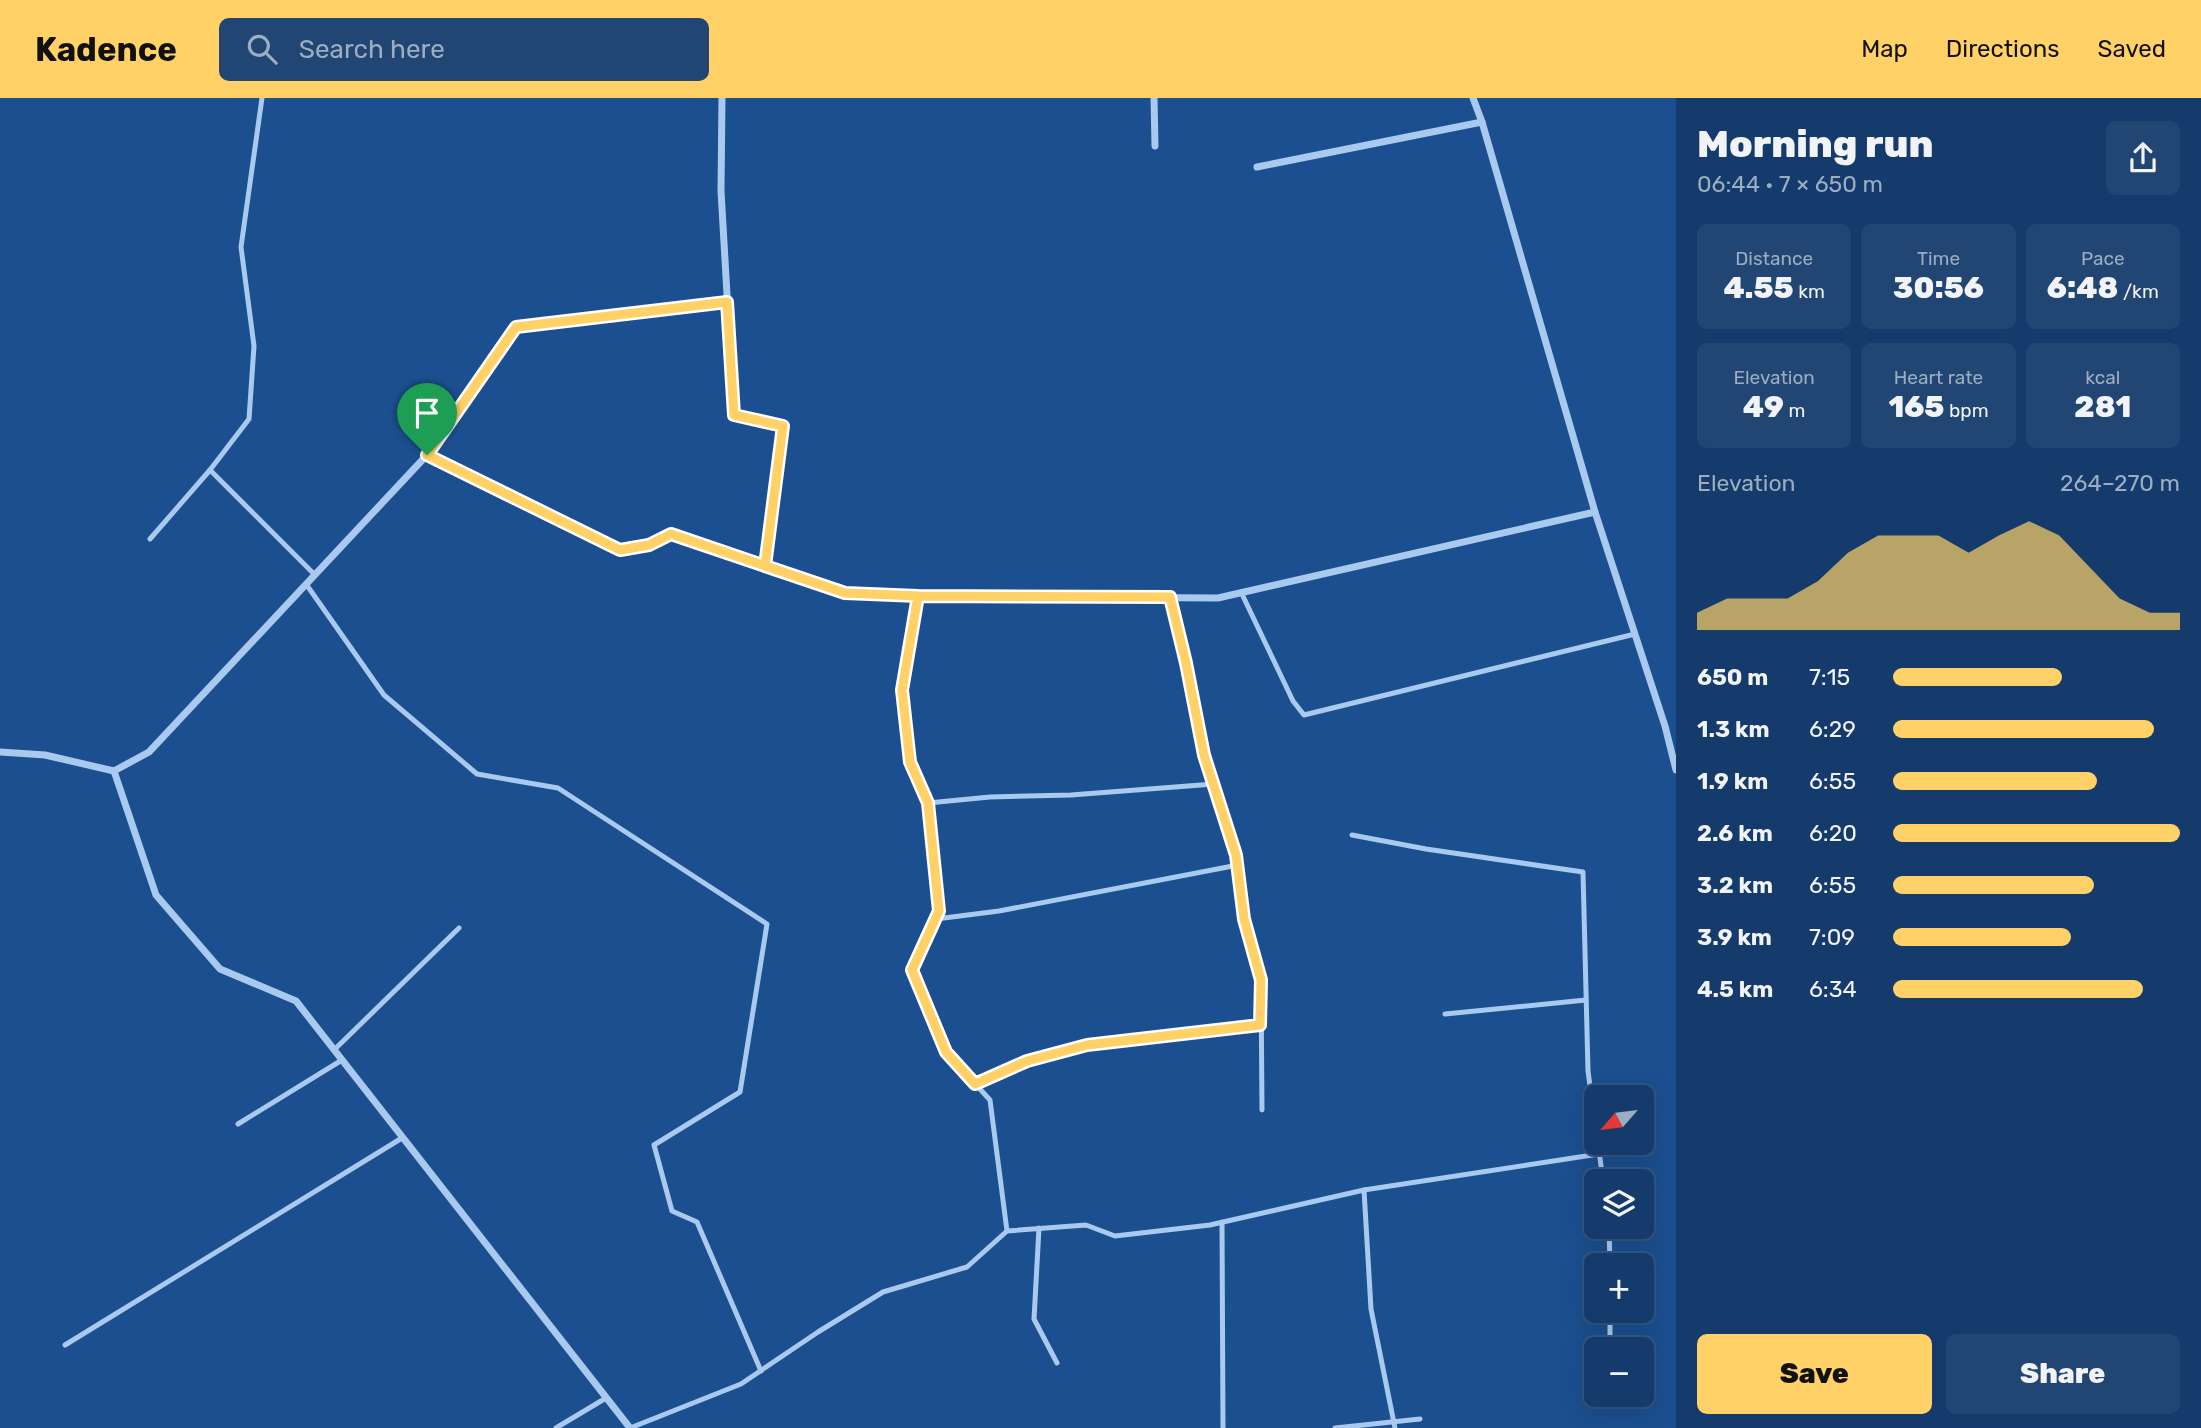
<!DOCTYPE html>
<meta charset="utf-8">
<style>
:root{--surface:#143b6b;--page:#214673;--text:#f1f3f6;--muted:#9dadc1;--line:#33557e;--accent:#ffd166}
body{margin:0;font-family:Rubik,sans-serif;background:var(--page);color:var(--text);height:100vh;display:flex;flex-direction:column;font-size:26px;white-space:nowrap}
*{box-sizing:border-box;margin:0}
p{font-size:23px;color:var(--muted)}
.icon{flex:none;width:38px;height:38px;fill:none;stroke:currentColor;stroke-width:2;stroke-linecap:round;stroke-linejoin:round}
.map{position:relative;flex:1;overflow:hidden}
.panel{display:flex;flex-direction:column;background:var(--surface);width:525px}
.panel>*{flex:none}
.needle{width:46px;rotate:242deg}
.buttons{position:absolute;left:1584px;top:987px;display:grid;gap:14px}
.buttons a{display:grid;place-items:center;width:70px;height:70px;border-radius:10px;background:var(--surface);box-shadow:0 7px 28px #0002,0 0 0 2px var(--line);font-size:35px}
.pin{position:absolute;display:grid;place-items:center;width:60px;height:60px;color:#fff;margin:-72px -30px;border-radius:50% 50% 50% 0;rotate:-45deg;box-shadow:0 0 7px #0007}
.pin .icon{rotate:45deg}
.round{display:grid;place-items:center;flex:none;width:74px;height:74px;border-radius:10px;background:var(--page)}
.overview{display:flex;align-items:center;justify-content:space-between;height:119px;padding:0 21px}
h1{font-size:38px;font-weight:800;line-height:52px}
.metrics{display:grid;grid-template-columns:repeat(3,1fr);gap:10px;height:119px;padding:7px 21px}
.metrics div{display:grid;align-content:center;border-radius:10px;background:var(--page);text-align:center}
.metrics b{font-size:30px;font-weight:800}
.metrics small{font-size:19px;font-weight:400}
.metrics p{font-size:19px}
.chart{height:196px;padding:14px 21px}
.chart p{display:flex;justify-content:space-between}
.chart svg{width:100%;height:126px;margin-top:7px;fill:var(--accent);opacity:.7}
.action{display:flex;gap:14px;margin-top:auto;padding:14px 21px}
.action a{flex:1;height:80px;border-radius:10px;background:var(--accent);color:#111;font-size:28px;font-weight:800;line-height:80px;text-align:center}
.action a+a{background:var(--page);color:var(--text)}
ul{padding:0 21px;list-style:none;font-size:23px}
li{display:grid;grid-template-columns:112px 84px 1fr;align-items:center;height:52px}
li i{height:18px;border-radius:9px;background:var(--accent)}
header{display:flex;align-items:center;gap:42px;box-sizing:border-box;height:98px;padding:0 35px;background:var(--accent);color:#111}
header strong{font-size:33px}
nav{display:flex;gap:38px;margin-inline-start:auto;font-size:24px}
.search{width:490px;height:63px;background:var(--page);display:flex;align-items:center;gap:18px;box-sizing:border-box;padding:0 24px;border-radius:10px;color:var(--muted);font-size:26px}
main{display:flex;flex:1;min-height:0}
.map>svg:first-child{display:block}
.lines{fill:none;stroke-linecap:round;stroke-linejoin:round}
.lane{stroke:#a9c9ee;stroke-width:5}
.street{stroke:#a9c9ee;stroke-width:7}
.route-casing{stroke:#fff;stroke-width:14}
.route{stroke:#ffd166;stroke-width:9}
</style>
<header>
<strong>Kadence</strong>
<div class="search"><svg class="icon" aria-label="search" viewBox="0 0 24 24"><circle cx="10" cy="10" r="6"/><path d="M15 15l6 6"/></svg>Search here</div>
<nav><a>Map</a><a>Directions</a><a>Saved</a></nav>
</header>
<main>
<div class="map">
<svg width="1676" height="1330" viewBox="0 0 1676 1330">
<rect width="100%" height="100%" fill="#1b4f8f"/>
<g class="lines">
<g class="lane">
<path d="M 734,317 L 783,328 L 765,468"/>
<path d="M 210,372 L 315,477"/>
<path d="M 150,441 L 210,372 L 249,321 L 254,248 L 241,149 L 262,0"/>
<path d="M 306,486 L 384,597 L 477,676 L 558,690 L 767,826 L 740,994 L 654,1047 L 672,1113 L 697,1124 L 761,1273"/>
<path d="M 1241,494 L 1293,603 L 1304,617 L 1635,536"/>
<path d="M 918,498 L 902,592 L 910,664 L 928,705 L 939,813 L 912,872 L 946,954 L 990,1002 L 1007,1133"/>
<path d="M 1170,499 L 1186,565 L 1204,657 L 1236,757 L 1244,821 L 1261,882 L 1262,1012"/>
<path d="M 928,705 L 990,699 L 1071,697 L 1214,686"/>
<path d="M 1352,737 L 1426,751 L 1583,774 L 1588,973 L 1596,1033"/>
<path d="M 936,821 L 999,813 L 1238,767"/>
<path d="M 1445,916 L 1586,902"/>
<path d="M 334,952 L 459,830"/>
<path d="M 975,986 L 1027,963 L 1087,947 L 1260,927"/>
<path d="M 238,1026 L 342,962"/>
<path d="M 1598,1045 L 1603,1083"/>
<path d="M 1364,1092 L 1371,1211 L 1395,1330"/>
<path d="M 1222,1124 L 1223,1330"/>
<path d="M 1609,1129 L 1610,1167"/>
<path d="M 1039,1130 L 1034,1221 L 1057,1265"/>
<path d="M 65,1247 L 402,1040"/>
<path d="M 1610,1251 L 1610,1213"/>
<path d="M 556,1330 L 606,1300"/>
<path d="M 630,1330 L 741,1286 L 818,1234 L 883,1194 L 967,1169 L 1007,1133 L 1086,1127 L 1115,1138 L 1210,1127 L 1364,1092 L 1599,1056"/>
<path d="M 1335,1330 L 1420,1321"/>
</g>
<g class="street">
<path d="M 722,0 L 721,93 L 734,317"/>
<path d="M 1154,0 L 1155,48"/>
<path d="M 1473,0 L 1482,24 L 1595,414 L 1665,628 L 1676,672"/>
<path d="M 1257,69 L 1482,24"/>
<path d="M 427,357 L 619,452 L 649,447 L 671,436 L 845,495 L 918,498 L 1218,500 L 1595,414"/>
<path d="M 0,654 L 45,657 L 114,673 L 149,654 L 427,357 L 516,229 L 727,204"/>
<path d="M 114,673 L 156,797 L 220,871 L 296,903 L 630,1330"/>
</g>
</g>
<g class="lines">
<defs>
<path id="route" d="M 427,357 L 620,452 L 649,447 L 671,436 L 845,495 L 918,498 L 902,592 L 910,664 L 928,705 L 939,813 L 912,872 L 946,954 L 975,986 L 1027,963 L 1087,947 L 1260,927 L 1261,882 L 1244,821 L 1236,757 L 1204,657 L 1186,565 L 1170,499 L 918,498 L 845,495 L 765,468 L 783,328 L 734,317 L 727,204 L 516,229 L 427,357"/>
</defs>
<use href="#route" class="route-casing"/>
<use href="#route" class="route"/>
</g>
</svg>
<div class="buttons">
<a><svg class="needle" viewBox="-14 -14 28 28"><path d="M0-13l5 13h-10z" fill="#e53935"/><path d="M0 13l5-13h-10z" fill="#9dadc1"/></svg></a>
<a><svg class="icon" aria-label="layers" viewBox="0 0 24 24"><path d="M12 4l9 5-9 5-9-5zM3 14l9 5 9-5"/></svg></a>
<a>+</a>
<a>−</a>
</div>
<div class="pin" style="left:427px;top:357px;background:#1e9e55"><svg class="icon" aria-label="arrive" viewBox="0 0 24 24"><path d="M6 21V4h12l-3 4 3 4H6"/></svg></div>
</div>
<section class="panel">
<div class="overview"><div><h1>Morning run</h1><p>06:44 · 7 × 650 m</p></div><a class="round"><svg class="icon" aria-label="share" viewBox="0 0 24 24"><path d="M12 15V3M7 8l5-5 5 5M5 13v7h14v-7"/></svg></a></div>
<div class="metrics">
<div><p>Distance</p><b>4.55<small> km</small></b></div>
<div><p>Time</p><b>30:56</b></div>
<div><p>Pace</p><b>6:48<small> /km</small></b></div>
</div>
<div class="metrics">
<div><p>Elevation</p><b>49<small> m</small></b></div>
<div><p>Heart rate</p><b>165<small> bpm</small></b></div>
<div><p>kcal</p><b>281</b></div>
</div>
<div class="chart"><p><span>Elevation</span>264–270 m</p>
<svg viewBox="0 0 160 44" preserveAspectRatio="none"><path d="M0 44V38L10 33L20 33L30 33L40 27L50 17L60 11L70 11L80 11L90 17L100 11L110 6L120 11L130 22L140 33L150 38L160 38V44z"/></svg>
</div>
<ul>
<li><b>650 m</b>7:15<i style="width:59%"></i></li>
<li><b>1.3 km</b>6:29<i style="width:91%"></i></li>
<li><b>1.9 km</b>6:55<i style="width:71%"></i></li>
<li><b>2.6 km</b>6:20<i style="width:100%"></i></li>
<li><b>3.2 km</b>6:55<i style="width:70%"></i></li>
<li><b>3.9 km</b>7:09<i style="width:62%"></i></li>
<li><b>4.5 km</b>6:34<i style="width:87%"></i></li>
</ul>
<div class="action"><a>Save</a><a>Share</a></div>
</section>
</main>
